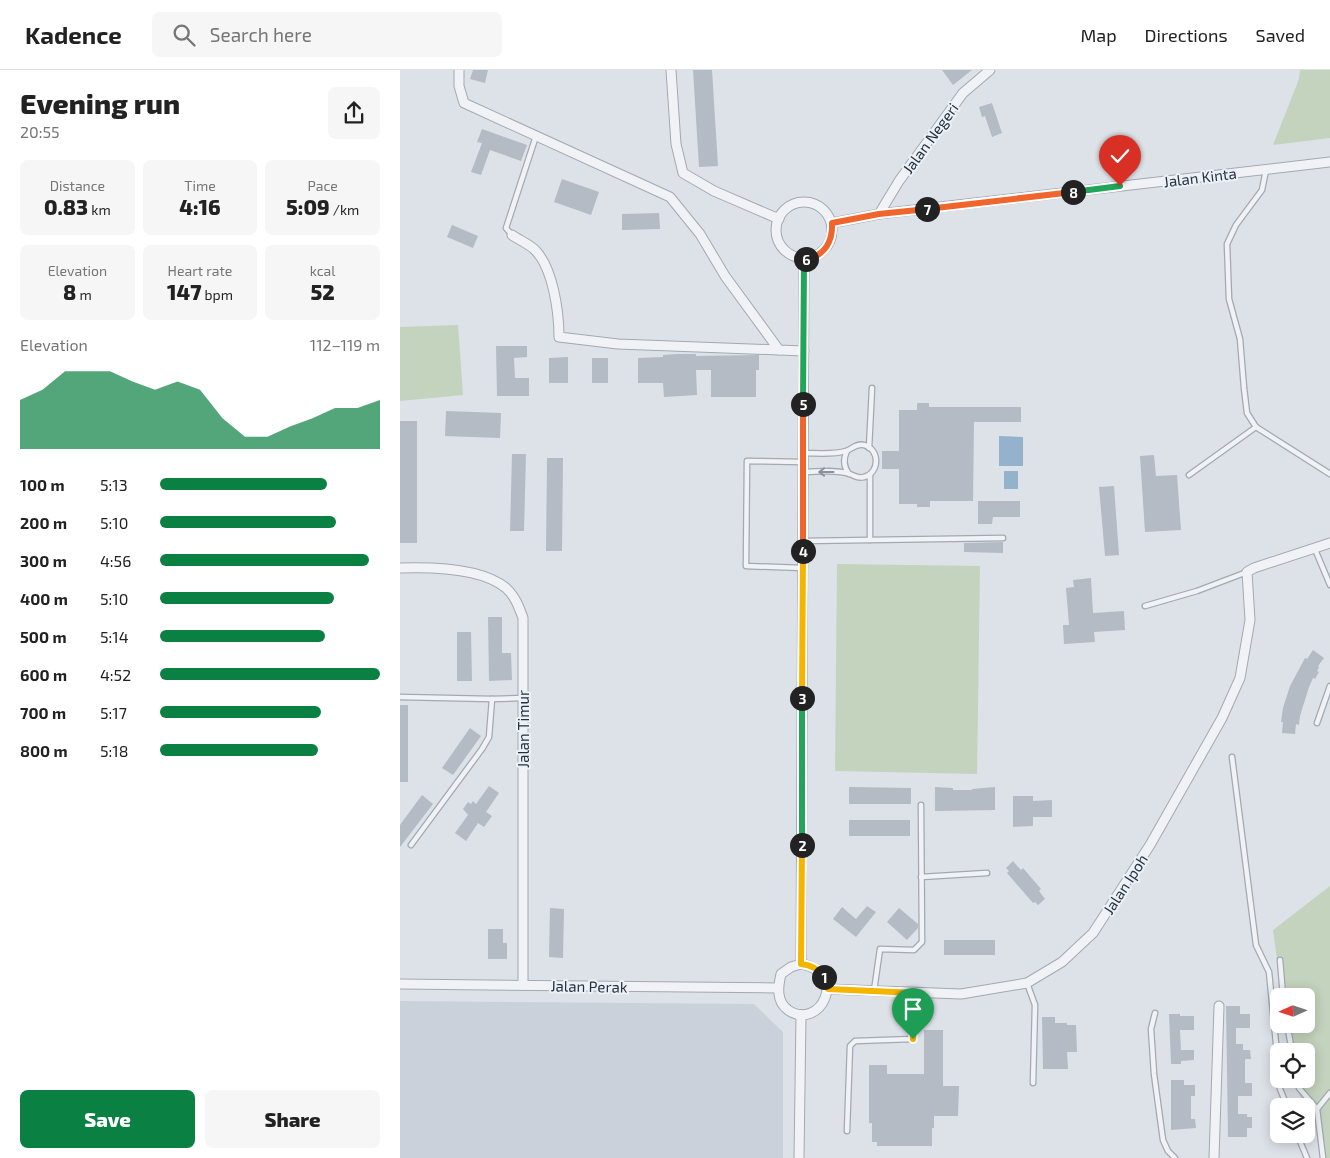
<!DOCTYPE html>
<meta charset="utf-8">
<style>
:root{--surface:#fff;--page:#f6f6f6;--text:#222;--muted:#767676;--line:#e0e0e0;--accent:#0b8043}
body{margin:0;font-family:"Exo 2",sans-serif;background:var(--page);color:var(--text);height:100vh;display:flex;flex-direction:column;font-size:19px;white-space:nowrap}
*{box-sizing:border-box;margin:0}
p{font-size:16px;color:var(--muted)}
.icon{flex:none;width:28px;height:28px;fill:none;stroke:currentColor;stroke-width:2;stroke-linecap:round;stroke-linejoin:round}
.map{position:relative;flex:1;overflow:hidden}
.drawer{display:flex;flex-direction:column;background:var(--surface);width:400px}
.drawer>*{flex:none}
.needle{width:32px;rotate:267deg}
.controls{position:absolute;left:870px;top:918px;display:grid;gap:10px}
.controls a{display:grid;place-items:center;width:45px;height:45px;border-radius:8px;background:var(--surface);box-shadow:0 2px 12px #0003;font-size:25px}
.pin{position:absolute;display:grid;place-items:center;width:42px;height:42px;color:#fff;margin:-51px -21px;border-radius:50% 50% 50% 0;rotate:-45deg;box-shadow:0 0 5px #0007}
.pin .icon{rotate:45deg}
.km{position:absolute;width:25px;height:25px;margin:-12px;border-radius:50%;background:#222;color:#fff;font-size:14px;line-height:25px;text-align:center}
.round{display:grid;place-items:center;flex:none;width:52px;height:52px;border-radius:8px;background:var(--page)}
.head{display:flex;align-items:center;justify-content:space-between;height:85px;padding:0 20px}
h1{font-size:28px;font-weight:800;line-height:38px}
.stats{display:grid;grid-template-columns:repeat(3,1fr);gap:8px;height:85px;padding:5px 20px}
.stats div{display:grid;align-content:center;border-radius:8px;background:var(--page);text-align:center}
.stats b{font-size:21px;font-weight:800}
.stats small{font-size:14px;font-weight:400}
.stats p{font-size:14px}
.chart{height:140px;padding:10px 20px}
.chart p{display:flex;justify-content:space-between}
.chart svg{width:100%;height:90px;margin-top:5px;fill:var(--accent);opacity:.7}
.cta{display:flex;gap:10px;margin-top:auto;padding:10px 20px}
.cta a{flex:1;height:58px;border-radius:8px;background:var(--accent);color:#fff;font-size:20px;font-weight:800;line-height:58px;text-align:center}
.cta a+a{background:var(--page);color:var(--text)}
ul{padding:0 20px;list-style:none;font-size:16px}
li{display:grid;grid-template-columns:80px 60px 1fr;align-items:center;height:38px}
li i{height:12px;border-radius:6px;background:var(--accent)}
header{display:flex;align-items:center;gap:30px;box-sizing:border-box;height:70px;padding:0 25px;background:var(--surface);border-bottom:1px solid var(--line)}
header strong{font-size:24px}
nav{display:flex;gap:28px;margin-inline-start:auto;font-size:18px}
.search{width:350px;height:45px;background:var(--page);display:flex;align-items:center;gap:12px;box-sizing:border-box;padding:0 18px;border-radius:8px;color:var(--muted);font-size:19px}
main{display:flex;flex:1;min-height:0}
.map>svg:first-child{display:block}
.built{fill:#cbd1da}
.green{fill:#c4d3bd}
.water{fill:#94b2cb}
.building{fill:#b4bbc5}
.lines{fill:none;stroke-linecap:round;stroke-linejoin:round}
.service-casing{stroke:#a2a9b2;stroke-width:7}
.minor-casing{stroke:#a2a9b2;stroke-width:11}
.service{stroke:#f0f2f6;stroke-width:4.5}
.minor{stroke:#f0f2f6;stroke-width:9}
.oneway{stroke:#8a919b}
.split-1-casing{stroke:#fff;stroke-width:10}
.split-2-casing{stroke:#fff;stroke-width:10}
.split-3-casing{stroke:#fff;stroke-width:10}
.split-4-casing{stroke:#fff;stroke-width:10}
.split-5-casing{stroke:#fff;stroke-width:10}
.split-6-casing{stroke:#fff;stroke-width:10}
.split-7-casing{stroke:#fff;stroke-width:10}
.split-8-casing{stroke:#fff;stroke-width:10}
.split-9-casing{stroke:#fff;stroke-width:10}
.split-1{stroke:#f5b400;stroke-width:6}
.split-2{stroke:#f5b400;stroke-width:6}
.split-3{stroke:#22a559;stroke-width:6}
.split-4{stroke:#f5b400;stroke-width:6}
.split-5{stroke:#f0652b;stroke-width:6}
.split-6{stroke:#22a559;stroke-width:6}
.split-7{stroke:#f0652b;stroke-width:6}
.split-8{stroke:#f0652b;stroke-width:6}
.split-9{stroke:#22a559;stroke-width:6}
.labels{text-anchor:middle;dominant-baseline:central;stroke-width:4;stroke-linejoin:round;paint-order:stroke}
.street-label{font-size:15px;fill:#253040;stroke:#ecf1f6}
</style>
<header>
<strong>Kadence</strong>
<div class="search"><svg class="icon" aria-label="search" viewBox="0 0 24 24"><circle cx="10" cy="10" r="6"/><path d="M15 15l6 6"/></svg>Search here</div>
<nav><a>Map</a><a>Directions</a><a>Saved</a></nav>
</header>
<main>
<section class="drawer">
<div class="head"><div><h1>Evening run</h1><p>20:55</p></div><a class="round"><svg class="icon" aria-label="share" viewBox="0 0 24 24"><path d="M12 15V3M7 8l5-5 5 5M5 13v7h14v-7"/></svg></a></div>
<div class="stats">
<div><p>Distance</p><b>0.83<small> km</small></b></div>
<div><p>Time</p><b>4:16</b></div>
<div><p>Pace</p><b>5:09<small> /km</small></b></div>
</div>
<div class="stats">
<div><p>Elevation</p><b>8<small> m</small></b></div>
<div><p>Heart rate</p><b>147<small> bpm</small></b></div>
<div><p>kcal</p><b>52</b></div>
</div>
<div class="chart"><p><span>Elevation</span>112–119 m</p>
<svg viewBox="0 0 160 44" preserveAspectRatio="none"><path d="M0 44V20L10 15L20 6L30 6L40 6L50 11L60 15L70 11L80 15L90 29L100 38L110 38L120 33L130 29L140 24L150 24L160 20V44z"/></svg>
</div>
<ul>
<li><b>100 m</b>5:13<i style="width:76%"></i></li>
<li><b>200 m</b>5:10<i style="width:80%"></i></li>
<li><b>300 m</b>4:56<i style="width:95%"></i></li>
<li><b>400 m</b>5:10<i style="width:79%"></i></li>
<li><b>500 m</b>5:14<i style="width:75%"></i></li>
<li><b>600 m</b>4:52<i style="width:100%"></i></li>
<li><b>700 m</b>5:17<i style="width:73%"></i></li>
<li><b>800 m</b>5:18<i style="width:72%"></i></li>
</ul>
<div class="cta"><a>Save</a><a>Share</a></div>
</section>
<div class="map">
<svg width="930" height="1088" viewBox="0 0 930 1088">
<rect width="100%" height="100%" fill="#dde2e8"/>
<path class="built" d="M 0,931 L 354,934 L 383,962 L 383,1088 L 0,1088 Z"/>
<g class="green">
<path d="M 900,0 L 930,0 L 930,68 L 873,75 L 899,9 Z"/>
<path d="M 58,255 L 63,325 L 0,331 L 0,257 Z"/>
<path d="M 437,494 L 580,496 L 577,704 L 435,701 Z"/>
<path d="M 930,816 L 930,1088 L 925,1088 L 918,1063 L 895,1016 L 894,1009 L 906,1009 L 906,981 L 890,981 L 886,954 L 906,954 L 906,926 L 882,926 L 873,860 Z"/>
</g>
<g class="water">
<path d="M 599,366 L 623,367 L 623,396 L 599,396 Z"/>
<rect x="604" y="401" width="14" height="18"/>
</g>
<g class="building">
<path d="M 73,0 L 88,0 L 85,13 L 70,9 Z"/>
<path d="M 293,0 L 312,0 L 318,96 L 299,97 Z"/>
<path d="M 542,0 L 572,0 L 553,15 Z"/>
<path d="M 592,33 L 602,63 L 592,67 L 585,46 L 582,47 L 579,37 Z"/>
<path d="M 82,59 L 127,75 L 121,91 L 90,80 L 81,105 L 71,102 L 82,73 L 77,72 Z"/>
<path d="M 162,109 L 199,122 L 191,145 L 154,132 Z"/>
<path d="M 259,143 L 260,159 L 222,160 L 222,144 Z"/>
<path d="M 52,155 L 78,166 L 73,178 L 47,167 Z"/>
<path d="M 96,276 L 127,276 L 127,287 L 114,288 L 115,308 L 129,308 L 129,326 L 97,326 Z"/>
<path d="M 278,284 L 296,284 L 296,286 L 359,285 L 359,300 L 356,300 L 356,327 L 311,327 L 311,300 L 296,300 L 297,325 L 264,327 L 263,313 L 238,313 L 238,288 L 263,287 L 263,285 Z"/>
<path d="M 168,287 L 168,313 L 149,313 L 149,288 Z"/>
<rect x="192" y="288" width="16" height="25"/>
<path d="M 517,333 L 529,333 L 529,337 L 621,337 L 621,352 L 574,352 L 573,431 L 530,431 L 530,437 L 517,437 L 517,434 L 499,434 L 499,399 L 482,399 L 482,381 L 499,381 L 499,340 L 517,340 Z"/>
<path d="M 46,341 L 101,343 L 100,368 L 45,366 Z"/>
<rect x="0" y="351" width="17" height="122"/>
<path d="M 112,384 L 126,384 L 124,461 L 110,461 Z"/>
<path d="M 754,385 L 756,406 L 777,405 L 781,460 L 745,462 L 740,386 Z"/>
<path d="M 147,388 L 163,388 L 162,481 L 146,481 Z"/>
<path d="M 714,416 L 719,485 L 705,486 L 699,417 Z"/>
<path d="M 578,431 L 620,431 L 620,447 L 593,447 L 592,454 L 578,454 Z"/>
<path d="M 603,472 L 603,483 L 564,482 L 564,473 Z"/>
<path d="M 691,508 L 693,543 L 724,541 L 725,560 L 694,562 L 695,572 L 664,574 L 663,555 L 669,555 L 666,518 L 674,517 L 673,510 Z"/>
<path d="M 88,547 L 102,547 L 102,583 L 111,583 L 112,610 L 89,611 Z"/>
<path d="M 57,562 L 71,562 L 72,611 L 57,611 Z"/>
<path d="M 913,580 L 924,588 L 918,596 L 919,597 L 917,601 L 919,602 L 915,609 L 913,608 L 909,617 L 900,646 L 899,655 L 896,654 L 895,664 L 882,663 L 883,652 L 881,652 L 883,638 L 890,616 L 905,588 L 907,589 Z"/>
<rect x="0" y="635" width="8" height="77"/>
<path d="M 70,658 L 81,666 L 53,705 L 42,698 Z"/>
<path d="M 89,716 L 99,723 L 86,742 L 92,746 L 84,757 L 78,753 L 66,771 L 55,763 L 68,745 L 63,739 L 68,732 L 71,734 L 73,731 L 76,734 Z"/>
<path d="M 449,717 L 511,718 L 511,734 L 449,734 Z"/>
<path d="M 535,717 L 553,718 L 553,720 L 572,720 L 572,719 L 595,717 L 595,740 L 535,741 Z"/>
<path d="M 22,725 L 33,734 L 0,777 L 0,755 Z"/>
<path d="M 613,726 L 633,726 L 633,731 L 652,730 L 652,747 L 633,747 L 633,756 L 613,757 Z"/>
<rect x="449" y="750" width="61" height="16"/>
<path d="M 613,791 L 621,800 L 623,798 L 641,819 L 639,821 L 645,829 L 638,835 L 635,832 L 633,833 L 607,803 L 609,801 L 606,798 Z"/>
<path d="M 467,836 L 476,842 L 456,867 L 433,849 L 442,837 L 456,849 Z"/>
<path d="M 150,838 L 164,839 L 163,888 L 149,887 Z"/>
<path d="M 499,838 L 518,854 L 518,858 L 507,870 L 487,852 Z"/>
<path d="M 88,859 L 103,859 L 103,873 L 107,873 L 107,889 L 88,889 Z"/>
<rect x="544" y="870" width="51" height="15"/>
<path d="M 826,936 L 840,936 L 840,944 L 850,944 L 850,958 L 836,958 L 836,974 L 843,974 L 843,980 L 850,980 L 851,989 L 845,989 L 845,1013 L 852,1013 L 852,1026 L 838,1026 L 838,1044 L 847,1044 L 847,1047 L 852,1047 L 852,1058 L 847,1058 L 847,1067 L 828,1067 Z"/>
<path d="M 769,944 L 780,944 L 780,946 L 794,946 L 794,960 L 780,960 L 781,980 L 794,980 L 794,990 L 781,991 L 781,994 L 771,994 Z"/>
<path d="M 642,947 L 655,947 L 655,953 L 667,953 L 667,955 L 676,955 L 677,982 L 667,982 L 668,999 L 643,999 Z"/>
<path d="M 524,960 L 543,960 L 543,1016 L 559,1016 L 558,1046 L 534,1046 L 534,1058 L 532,1058 L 532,1076 L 477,1076 L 477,1072 L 472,1072 L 472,1053 L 469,1053 L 469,995 L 487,995 L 487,1004 L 524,1004 Z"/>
<path d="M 771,1010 L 784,1010 L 784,1015 L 795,1015 L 795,1026 L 791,1026 L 791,1049 L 795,1049 L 796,1058 L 771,1060 Z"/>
</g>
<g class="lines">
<defs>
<g id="service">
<path d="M 866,100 L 862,120 L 836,155 L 827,174 L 829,229 L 840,269 L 844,318 L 847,343 L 856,357 L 930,404"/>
<path d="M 112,165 L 106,158 L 136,66"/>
<path d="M 469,378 L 472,318"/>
<path d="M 447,381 C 443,389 443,396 449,404"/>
<path d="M 403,402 C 417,402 436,399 450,404 C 455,406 458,409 464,407 C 480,403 480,379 464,375 C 456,373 452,379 446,381 C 433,385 417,383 403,383"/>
<path d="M 470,405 L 470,470"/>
<path d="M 789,405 L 856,357"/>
<path d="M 403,471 L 603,468"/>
<path d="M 914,477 L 930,515"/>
<path d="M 403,498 L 346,496 L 347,391 L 403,392"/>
<path d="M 745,536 L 797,521 L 847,502"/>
<path d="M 0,627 L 92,629 L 123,628"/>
<path d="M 917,653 L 930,616"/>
<path d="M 832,687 L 856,875 L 869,902 L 879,1004"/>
<path d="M 11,775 L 82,679 L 89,667 L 92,629"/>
<path d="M 521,807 L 587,803"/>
<path d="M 880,890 L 883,926"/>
<path d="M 627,913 L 635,935 L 633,1013"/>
<path d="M 474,921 L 480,879 L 514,880 L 522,872 L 521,735"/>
<path d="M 755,943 L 751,959 L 754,1004 L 763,1070 L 768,1081 L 775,1088"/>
<path d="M 887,954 L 892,981"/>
<path d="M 879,1009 L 880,1019 L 887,1036"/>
<path d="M 897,1009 L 899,1018 L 917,1039"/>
<path d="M 447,1061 L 450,976 L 455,971 L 513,969 L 516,923"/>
<path d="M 897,1064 L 907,1088"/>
<path d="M 923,1088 L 917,1039 L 930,1023"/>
</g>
<g id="minor">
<path d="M 59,0 L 59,16 L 64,33 L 270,127 L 300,164 L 325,206 L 379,280 L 404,281"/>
<path d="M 271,0 L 276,74 L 283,103 L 314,121 L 379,149"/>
<circle cx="404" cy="160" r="28"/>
<path d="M 479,144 L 499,111 L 563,23 L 590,0"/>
<path d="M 432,153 L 479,144 L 930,92"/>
<path d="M 112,165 C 119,170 129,174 135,180 C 153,198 159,242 159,267 L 218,274 L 379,280"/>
<path d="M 0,498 C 30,497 82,498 106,518 C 115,526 119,537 123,548 L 123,915"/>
<path d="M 401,894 L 404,189"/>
<path d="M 401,894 C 450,902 420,962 388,940 C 376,931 378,917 381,904 L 391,897 Z"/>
<path d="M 0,914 L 378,918"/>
<path d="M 428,919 L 561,924 L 627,913 L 662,892 L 693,863 L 750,775 L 822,648 L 840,608 L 850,550 L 847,502 L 854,498 L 930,473"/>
<path d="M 399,1088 L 401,945"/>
<path d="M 814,1088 L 819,936"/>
</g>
</defs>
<use href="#service" class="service-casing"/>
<use href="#minor" class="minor-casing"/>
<use href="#service" class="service"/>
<use href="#minor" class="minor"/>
</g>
<defs><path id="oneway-shaft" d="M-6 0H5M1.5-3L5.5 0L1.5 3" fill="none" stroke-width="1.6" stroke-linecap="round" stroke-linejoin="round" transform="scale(1.25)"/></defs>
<use class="oneway" href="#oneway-shaft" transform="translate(426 402) rotate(180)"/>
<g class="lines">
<defs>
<path id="split-1" d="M 424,907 L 428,919 L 516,923 L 513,969"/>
<path id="split-2" d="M 402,775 L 401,894 C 411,895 419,899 424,907"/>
<path id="split-3" d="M 402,775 L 402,628"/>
<path id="split-4" d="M 402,628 L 403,481"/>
<path id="split-5" d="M 403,481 L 403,334"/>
<path id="split-6" d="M 403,334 L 404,189 L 406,189"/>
<path id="split-7" d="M 406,189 C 425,186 433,171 432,153 L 479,144 L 527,139"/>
<path id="split-8" d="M 527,139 L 673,122"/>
<path id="split-9" d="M 673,122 L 720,116"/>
</defs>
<use href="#split-1" class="split-1-casing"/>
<use href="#split-2" class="split-2-casing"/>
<use href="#split-3" class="split-3-casing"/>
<use href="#split-4" class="split-4-casing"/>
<use href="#split-5" class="split-5-casing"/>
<use href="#split-6" class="split-6-casing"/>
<use href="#split-7" class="split-7-casing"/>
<use href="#split-8" class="split-8-casing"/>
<use href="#split-9" class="split-9-casing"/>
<use href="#split-1" class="split-1"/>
<use href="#split-2" class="split-2"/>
<use href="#split-3" class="split-3"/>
<use href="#split-4" class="split-4"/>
<use href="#split-5" class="split-5"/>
<use href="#split-6" class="split-6"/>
<use href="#split-7" class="split-7"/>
<use href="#split-8" class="split-8"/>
<use href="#split-9" class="split-9"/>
</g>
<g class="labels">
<g class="street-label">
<text transform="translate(530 68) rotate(-54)">Jalan Negeri</text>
<text transform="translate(800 107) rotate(-7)">Jalan Kinta</text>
<text transform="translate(123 659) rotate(-90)">Jalan Timur</text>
<text transform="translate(725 814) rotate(-57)">Jalan Ipoh</text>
<text transform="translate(189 916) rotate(1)">Jalan Perak</text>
</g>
</g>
</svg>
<div class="controls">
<a><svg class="needle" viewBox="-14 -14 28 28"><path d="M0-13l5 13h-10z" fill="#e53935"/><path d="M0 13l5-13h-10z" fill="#767676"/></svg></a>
<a><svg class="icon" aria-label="locate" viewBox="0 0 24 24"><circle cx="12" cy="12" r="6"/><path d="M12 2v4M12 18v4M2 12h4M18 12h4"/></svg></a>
<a><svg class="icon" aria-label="layers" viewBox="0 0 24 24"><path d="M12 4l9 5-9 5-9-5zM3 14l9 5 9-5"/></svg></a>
</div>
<div class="pin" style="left:513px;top:969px;background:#1e9e55"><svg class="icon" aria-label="arrive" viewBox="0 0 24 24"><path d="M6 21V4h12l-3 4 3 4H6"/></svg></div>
<div class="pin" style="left:720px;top:116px;background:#d93025"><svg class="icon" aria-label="check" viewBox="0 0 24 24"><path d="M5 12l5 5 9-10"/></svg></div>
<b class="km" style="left:424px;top:907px">1</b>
<b class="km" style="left:402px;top:775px">2</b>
<b class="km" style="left:402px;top:628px">3</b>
<b class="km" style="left:403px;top:481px">4</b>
<b class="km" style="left:403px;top:334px">5</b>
<b class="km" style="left:406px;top:189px">6</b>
<b class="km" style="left:527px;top:139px">7</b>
<b class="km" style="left:673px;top:122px">8</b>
</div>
</main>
